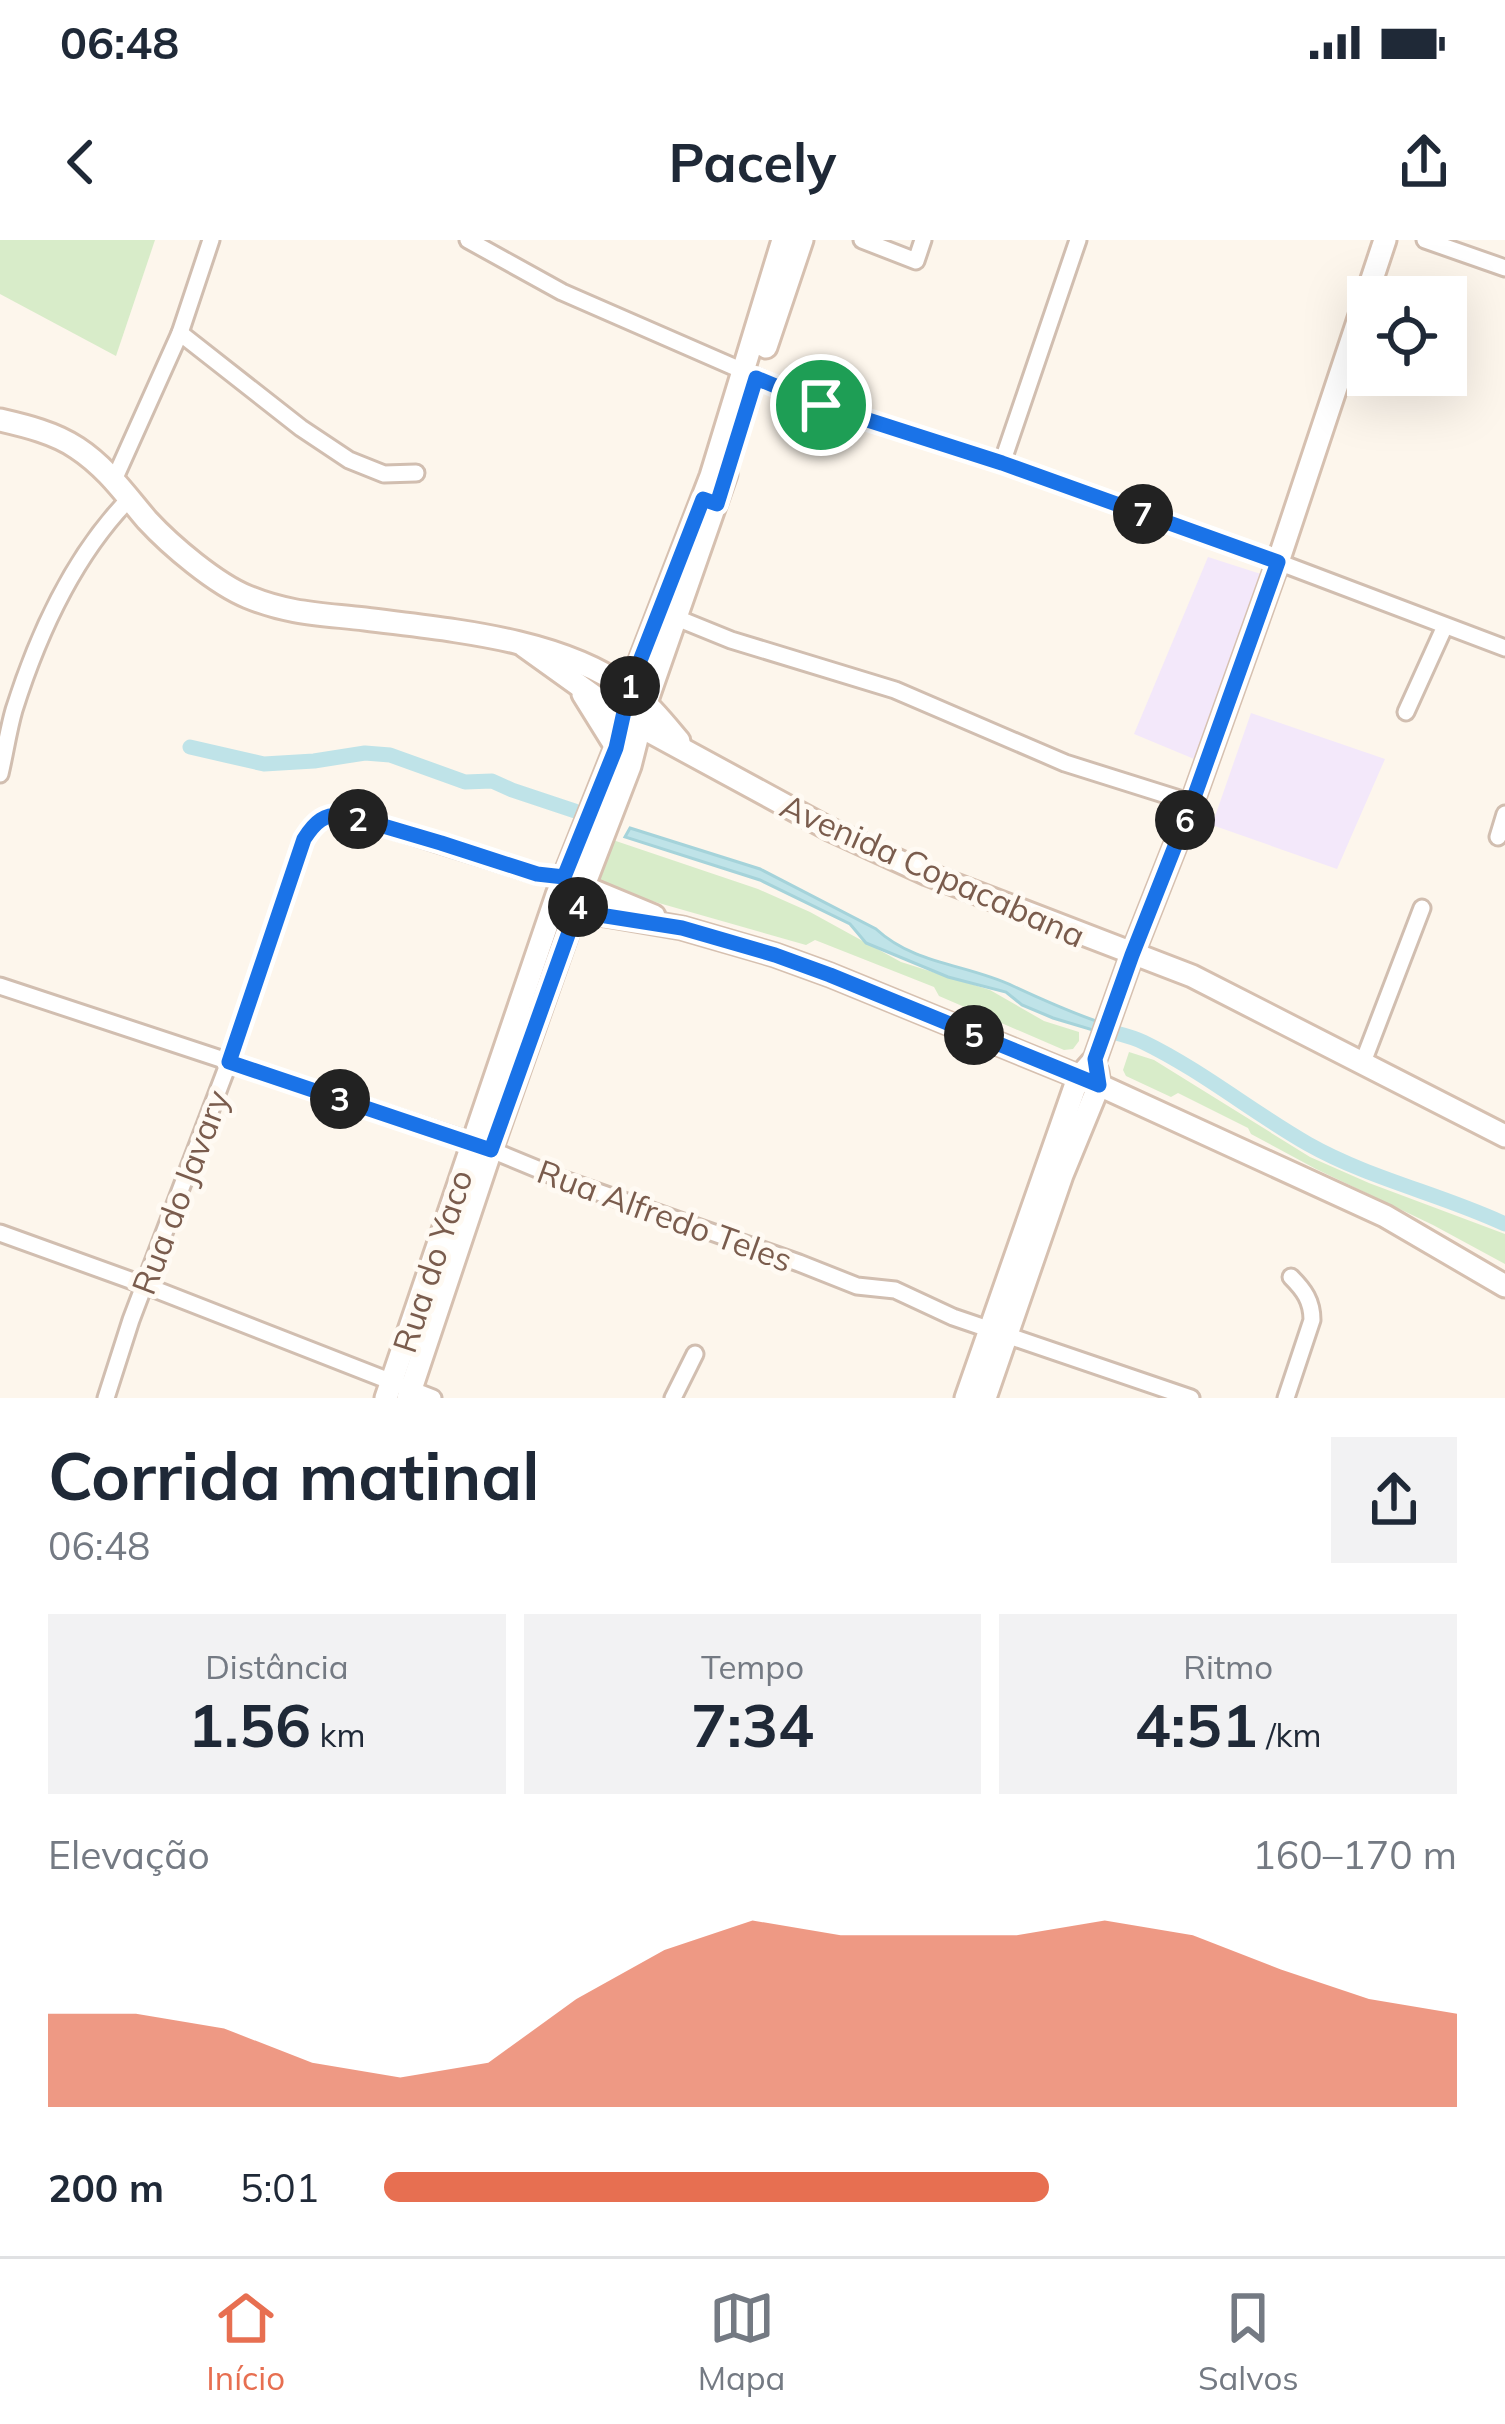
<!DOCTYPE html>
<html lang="pt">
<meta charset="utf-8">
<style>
:root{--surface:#fff;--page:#f2f2f3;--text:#1f2937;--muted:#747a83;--line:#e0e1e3;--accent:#e76f51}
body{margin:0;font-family:Mulish,sans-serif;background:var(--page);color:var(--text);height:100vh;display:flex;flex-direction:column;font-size:45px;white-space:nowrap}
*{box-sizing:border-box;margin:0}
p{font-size:39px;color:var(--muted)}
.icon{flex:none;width:66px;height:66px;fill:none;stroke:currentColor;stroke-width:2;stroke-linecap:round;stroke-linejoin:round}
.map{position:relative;height:1158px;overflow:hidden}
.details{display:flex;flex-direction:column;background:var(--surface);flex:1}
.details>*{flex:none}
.buttons{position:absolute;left:1347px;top:36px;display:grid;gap:24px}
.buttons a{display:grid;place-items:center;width:120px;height:120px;border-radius:0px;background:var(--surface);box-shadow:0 12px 48px #0002;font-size:60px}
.pin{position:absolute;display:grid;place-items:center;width:102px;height:102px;color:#fff;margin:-51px;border:6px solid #fff;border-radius:50%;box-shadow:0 3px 12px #0007}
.km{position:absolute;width:60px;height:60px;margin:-30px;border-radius:50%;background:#222;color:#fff;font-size:33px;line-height:60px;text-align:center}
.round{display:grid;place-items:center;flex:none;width:126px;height:126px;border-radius:0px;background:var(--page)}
.summary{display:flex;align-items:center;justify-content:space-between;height:204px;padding:0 48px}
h1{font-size:66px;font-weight:700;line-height:90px}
.figures{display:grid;grid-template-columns:repeat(3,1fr);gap:18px;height:204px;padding:12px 48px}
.figures div{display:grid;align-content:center;border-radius:0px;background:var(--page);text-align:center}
.figures b{font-size:60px;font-weight:700}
.figures small{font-size:33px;font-weight:400}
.figures p{font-size:33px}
.chart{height:336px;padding:24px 48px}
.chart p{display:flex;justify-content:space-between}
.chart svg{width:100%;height:216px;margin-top:12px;fill:var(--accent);opacity:.7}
ul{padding:0 48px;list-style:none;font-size:39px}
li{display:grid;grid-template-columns:192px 144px 1fr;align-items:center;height:90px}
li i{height:30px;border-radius:15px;background:var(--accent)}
.status{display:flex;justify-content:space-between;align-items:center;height:84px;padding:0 60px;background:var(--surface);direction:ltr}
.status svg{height:33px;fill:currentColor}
header{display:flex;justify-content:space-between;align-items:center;height:156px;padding:0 48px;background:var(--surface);font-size:54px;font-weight:700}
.tab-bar{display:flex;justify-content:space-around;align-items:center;height:168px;border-top:3px solid var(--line);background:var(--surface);font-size:33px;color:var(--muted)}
.tab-bar a{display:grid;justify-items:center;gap:6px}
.tab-bar .selected{color:var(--accent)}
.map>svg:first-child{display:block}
.education{fill:#f3e8fa}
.green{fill:#d8ecc9}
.water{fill:#bfe3e8;stroke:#a5d3da;stroke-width:3}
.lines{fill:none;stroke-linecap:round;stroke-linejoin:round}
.canal{stroke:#bfe3e8;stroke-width:15}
.street-casing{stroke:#d1beb0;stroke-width:21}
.secondary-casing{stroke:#d6c0b0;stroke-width:27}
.street{stroke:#fff;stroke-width:15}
.secondary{stroke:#fff;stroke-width:21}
.route-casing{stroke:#fff;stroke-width:24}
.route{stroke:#1a73e8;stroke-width:15}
.labels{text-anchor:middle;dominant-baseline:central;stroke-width:10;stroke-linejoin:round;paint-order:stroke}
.street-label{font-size:33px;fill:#7a5c4d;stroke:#fffaf3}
</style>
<div class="status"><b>06:48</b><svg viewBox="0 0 49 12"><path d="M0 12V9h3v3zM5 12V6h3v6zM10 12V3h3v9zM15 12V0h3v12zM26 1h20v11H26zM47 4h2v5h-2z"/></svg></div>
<header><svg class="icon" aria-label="back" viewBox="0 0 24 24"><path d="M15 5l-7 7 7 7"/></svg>Pacely<svg class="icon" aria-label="share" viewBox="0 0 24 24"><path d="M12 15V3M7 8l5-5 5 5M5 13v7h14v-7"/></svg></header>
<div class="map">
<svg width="1505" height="1158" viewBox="0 0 1505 1158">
<rect width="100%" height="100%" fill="#fdf6ec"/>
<g class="education">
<path d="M 1208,317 L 1264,335 L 1199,521 L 1134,494 Z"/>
<path d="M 1251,473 L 1385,519 L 1337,629 L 1212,585 Z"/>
</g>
<g class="green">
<path d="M 0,0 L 155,0 L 116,116 L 0,54 Z"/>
<path d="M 607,598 L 758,649 L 810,672 L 901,722 L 990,750 L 1044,781 L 1079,792 L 1079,801 L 1073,809 L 1064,810 L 939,756 L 934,747 L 815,700 L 806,705 L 592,644 Z"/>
<path d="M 1129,812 L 1154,820 L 1310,917 L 1369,943 L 1505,994 L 1505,1024 L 1433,985 L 1316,929 L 1251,894 L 1248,888 L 1178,853 L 1171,857 L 1126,836 L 1123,830 Z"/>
</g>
<path class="water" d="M 630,588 L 760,629 L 876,689 C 915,725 967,724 1013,746 C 1043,760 1067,771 1099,782 L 1096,791 L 1053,778 L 1022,765 L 1006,752 L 948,737 L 866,703 L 850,684 L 760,640 L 625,597 Z"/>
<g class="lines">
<g class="canal">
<path d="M 190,507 L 264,524 L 314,521 L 365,513 L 390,515 L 465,542 L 492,541 L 512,550 L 575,571"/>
<path d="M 1099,788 C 1113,793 1129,795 1143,802 C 1201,830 1252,872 1308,904 C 1370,939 1441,954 1505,984"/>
</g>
<defs>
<g id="street">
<path d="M 468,0 L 562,52 L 821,165 L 1002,223 L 1278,322 L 1505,408"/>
<path d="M 862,0 L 916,21 L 923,0"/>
<path d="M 1425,0 L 1505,28"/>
<path d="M 180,93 L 301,188 L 349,220 L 384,234 L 416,233"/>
<path d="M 1002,223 L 1078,0"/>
<path d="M 114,240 L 180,93 L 211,0"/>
<path d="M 667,374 L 731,400 L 895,450 L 1065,523 L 1192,563"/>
<path d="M 1406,472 L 1445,386"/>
<path d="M 0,534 C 5,513 8,491 14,470 C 38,394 73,316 130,258"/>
<path d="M 1498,597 L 1505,574"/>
<path d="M 0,746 L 472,902 L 564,940 L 799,1023 L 857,1046 L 895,1050 L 953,1077 L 1191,1158"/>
<path d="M 1363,822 L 1422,668"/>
<path d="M 0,993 L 144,1045 L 433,1158"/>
<path d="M 106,1158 L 131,1080 L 229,822 L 304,599 C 315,582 324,572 346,575 L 537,635 L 564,637"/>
<path d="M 673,1158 L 695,1114"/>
<path d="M 1286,1158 L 1312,1080 C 1312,1061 1304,1050 1291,1037"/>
</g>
<g id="secondary">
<path d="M 766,107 L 802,0"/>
<path d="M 0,180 C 26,186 55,193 77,208 C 106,227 125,254 147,280 C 171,306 216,344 248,357 C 289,374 322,374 365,379 C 449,390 558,398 628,449 C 648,463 663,482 679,501"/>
<path d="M 524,406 L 623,477 L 829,589 L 927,634 L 1192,736 L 1505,896"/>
<path d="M 583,454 L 616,507"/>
<path d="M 572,642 L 654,676"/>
<path d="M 566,660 L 606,675 L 682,688 L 775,715 L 830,735 L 1099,845 L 1385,976 L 1505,1046"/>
<path d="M 386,1158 L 557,655 L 616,507 L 629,449 L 711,236 L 783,0"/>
<path d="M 408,1158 L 491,910 L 583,648 L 630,526 L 646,463 L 726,234"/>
<path d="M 966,1158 L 1078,838 L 1095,819 L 1132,715 L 1192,563 L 1278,322 L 1385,0"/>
<path d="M 985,1158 L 1062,935 L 1099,845 L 1097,832"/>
</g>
</defs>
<use href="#street" class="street-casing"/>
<use href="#secondary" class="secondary-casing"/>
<use href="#street" class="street"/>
<use href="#secondary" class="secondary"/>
</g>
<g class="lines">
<defs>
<path id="route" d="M 756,138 L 821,165 L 1002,223 L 1278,322 L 1192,563 L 1132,715 L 1095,819 L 1099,845 L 830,735 L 775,715 L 682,688 L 606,676 L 578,667 L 491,910 L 229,822 L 304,599 C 315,582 324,573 346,575 L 441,603 L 537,634 L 564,637 L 616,508 L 629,449 L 703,259 L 717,264 Z"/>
</defs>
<use href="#route" class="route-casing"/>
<use href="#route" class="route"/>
</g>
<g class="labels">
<g class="street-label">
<text transform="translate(933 630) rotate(24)">Avenida Copacabana</text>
<text transform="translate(180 952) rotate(-69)">Rua do Javary</text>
<text transform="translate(665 975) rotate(20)">Rua Alfredo Teles</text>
<text transform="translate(432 1021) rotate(-72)">Rua do Yaco</text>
</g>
</g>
</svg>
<div class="buttons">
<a><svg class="icon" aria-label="locate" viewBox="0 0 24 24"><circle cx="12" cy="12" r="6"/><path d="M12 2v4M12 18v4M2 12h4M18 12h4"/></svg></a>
</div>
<div class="pin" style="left:821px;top:165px;background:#1e9e55"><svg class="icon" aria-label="arrive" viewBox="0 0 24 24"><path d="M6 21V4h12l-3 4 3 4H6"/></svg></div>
<b class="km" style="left:630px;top:446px">1</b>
<b class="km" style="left:358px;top:579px">2</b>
<b class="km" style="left:340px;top:859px">3</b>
<b class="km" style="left:578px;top:667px">4</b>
<b class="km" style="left:974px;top:795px">5</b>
<b class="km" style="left:1185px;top:580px">6</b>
<b class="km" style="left:1143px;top:274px">7</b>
</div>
<section class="details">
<div class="summary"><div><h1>Corrida matinal</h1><p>06:48</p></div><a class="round"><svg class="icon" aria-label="share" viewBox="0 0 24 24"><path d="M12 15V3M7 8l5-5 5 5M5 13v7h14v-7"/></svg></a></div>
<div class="figures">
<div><p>Distância</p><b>1.56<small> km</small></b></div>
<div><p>Tempo</p><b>7:34</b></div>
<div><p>Ritmo</p><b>4:51<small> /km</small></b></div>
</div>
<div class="chart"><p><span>Elevação</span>160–170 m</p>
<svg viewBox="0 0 160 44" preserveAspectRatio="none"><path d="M0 44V25L10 25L20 28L30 35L40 38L50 35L60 22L70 12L80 6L90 9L100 9L110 9L120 6L130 9L140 16L150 22L160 25V44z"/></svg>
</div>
<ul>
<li><b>200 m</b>5:01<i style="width:62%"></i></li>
</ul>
</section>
<nav class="tab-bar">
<a class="selected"><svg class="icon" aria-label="home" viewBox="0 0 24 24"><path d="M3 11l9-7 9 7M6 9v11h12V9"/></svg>Início</a>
<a><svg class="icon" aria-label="map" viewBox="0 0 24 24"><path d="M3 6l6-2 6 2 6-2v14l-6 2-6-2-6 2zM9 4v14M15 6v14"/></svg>Mapa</a>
<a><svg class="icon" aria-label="saved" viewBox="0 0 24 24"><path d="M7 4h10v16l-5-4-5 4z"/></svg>Salvos</a>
</nav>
